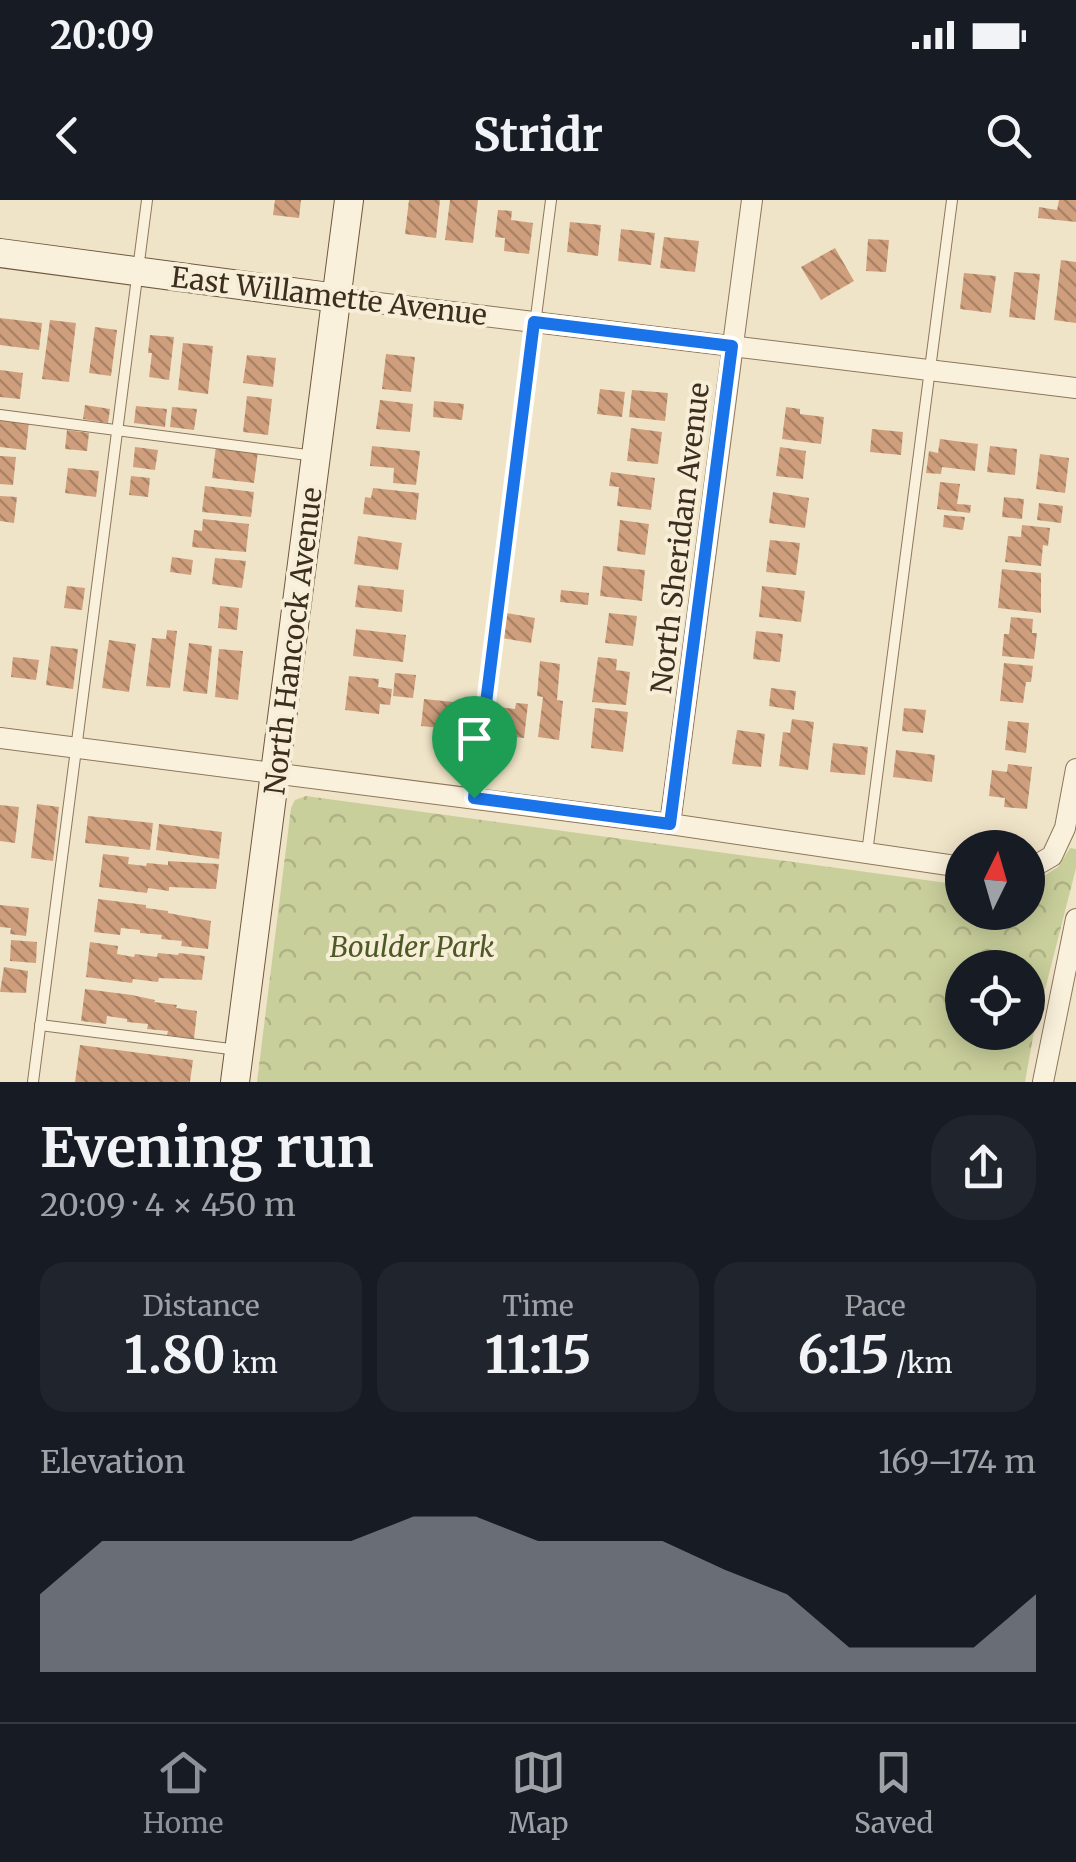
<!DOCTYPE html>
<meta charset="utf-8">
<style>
:root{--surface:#171b24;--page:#20242c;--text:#f1f3f6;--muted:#9ea1a6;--line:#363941;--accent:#8c9099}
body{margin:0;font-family:Merriweather,serif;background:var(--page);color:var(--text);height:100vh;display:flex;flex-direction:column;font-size:38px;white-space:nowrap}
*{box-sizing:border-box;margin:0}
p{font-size:32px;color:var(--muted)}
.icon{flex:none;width:55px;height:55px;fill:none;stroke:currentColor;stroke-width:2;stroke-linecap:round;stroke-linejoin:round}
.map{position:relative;height:882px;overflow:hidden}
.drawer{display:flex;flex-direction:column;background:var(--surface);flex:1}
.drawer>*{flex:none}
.needle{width:65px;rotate:5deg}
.tools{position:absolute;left:945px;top:630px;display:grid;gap:20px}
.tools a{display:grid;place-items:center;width:100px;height:100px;border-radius:50%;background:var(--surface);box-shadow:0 5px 25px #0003;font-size:50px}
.pin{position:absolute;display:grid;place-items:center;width:85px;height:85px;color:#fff;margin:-102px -42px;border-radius:50% 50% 50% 0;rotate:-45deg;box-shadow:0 0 10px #0007}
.pin .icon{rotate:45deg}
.round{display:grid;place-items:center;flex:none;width:105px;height:105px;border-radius:40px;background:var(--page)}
.head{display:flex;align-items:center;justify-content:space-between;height:170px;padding:0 40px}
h1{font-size:55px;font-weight:700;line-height:75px}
.figures{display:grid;grid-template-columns:repeat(3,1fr);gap:15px;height:170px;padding:10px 40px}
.figures div{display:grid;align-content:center;border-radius:25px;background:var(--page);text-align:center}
.figures b{font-size:50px;font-weight:700}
.figures small{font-size:28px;font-weight:400}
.figures p{font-size:28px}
.chart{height:280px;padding:20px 40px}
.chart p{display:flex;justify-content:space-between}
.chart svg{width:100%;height:180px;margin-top:10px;fill:var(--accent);opacity:.7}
.status{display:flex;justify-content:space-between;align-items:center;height:70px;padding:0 50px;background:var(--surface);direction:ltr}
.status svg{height:28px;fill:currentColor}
header{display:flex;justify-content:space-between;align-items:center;height:130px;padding:0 40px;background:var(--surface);font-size:45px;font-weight:700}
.tabs{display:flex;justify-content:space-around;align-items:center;height:140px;border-top:2px solid var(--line);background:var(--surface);font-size:28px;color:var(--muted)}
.tabs a{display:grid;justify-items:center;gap:5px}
.tabs .selected{color:var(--accent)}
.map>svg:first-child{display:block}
.park{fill:url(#park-crowns);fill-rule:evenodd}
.building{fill:url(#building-back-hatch)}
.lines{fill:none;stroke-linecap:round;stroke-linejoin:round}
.lane-casing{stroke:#8d765c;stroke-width:12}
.street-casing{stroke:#8d765c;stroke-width:22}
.secondary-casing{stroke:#6f573f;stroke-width:30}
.lane{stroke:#faf1dc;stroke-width:10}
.street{stroke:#faf1dc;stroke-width:20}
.secondary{stroke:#faf1dc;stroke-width:28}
.route-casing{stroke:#fff;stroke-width:20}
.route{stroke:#1a73e8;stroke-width:12}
.labels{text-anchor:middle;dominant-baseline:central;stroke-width:8;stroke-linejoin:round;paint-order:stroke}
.street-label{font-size:28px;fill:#3d2e20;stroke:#f7eed8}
.park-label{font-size:28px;font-style:italic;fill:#4d5a26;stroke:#f7eed8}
</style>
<div class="status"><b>20:09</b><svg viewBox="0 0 49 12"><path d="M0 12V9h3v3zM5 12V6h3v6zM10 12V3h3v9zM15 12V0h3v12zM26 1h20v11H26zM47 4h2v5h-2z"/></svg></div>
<header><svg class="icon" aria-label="back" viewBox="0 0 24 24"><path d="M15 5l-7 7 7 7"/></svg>Stridr<svg class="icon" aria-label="search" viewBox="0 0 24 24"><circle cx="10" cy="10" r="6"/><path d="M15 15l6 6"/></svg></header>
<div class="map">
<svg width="1076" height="882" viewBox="0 0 1076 882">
<defs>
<pattern id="park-crowns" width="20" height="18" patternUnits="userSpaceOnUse" patternTransform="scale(2.5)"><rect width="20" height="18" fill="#c9cf9b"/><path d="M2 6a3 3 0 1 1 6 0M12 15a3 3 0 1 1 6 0" fill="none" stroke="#aeb285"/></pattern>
<pattern id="building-back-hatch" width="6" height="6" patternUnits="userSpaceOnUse" patternTransform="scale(2.5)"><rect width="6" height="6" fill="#cf9f7d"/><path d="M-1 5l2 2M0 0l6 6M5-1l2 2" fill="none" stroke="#a98266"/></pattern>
</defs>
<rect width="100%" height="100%" fill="#f0e4c8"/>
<path class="park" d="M 306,596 L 962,685 L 962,712 L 1028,712 L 1028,686 L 1058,667 L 1070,648 L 1076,649 L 1076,668 L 1033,837 L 1025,882 L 257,882 L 291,608 L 295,600 ZM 962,768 L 1028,768 L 1028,832 L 962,832 Z"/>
<g class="building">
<path d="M 275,0 L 301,0 L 299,18 L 273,15 Z"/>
<path d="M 409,0 L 440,0 L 436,38 L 405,34 Z"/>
<path d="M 450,0 L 478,0 L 473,43 L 445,40 Z"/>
<path d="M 1059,0 L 1076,0 L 1076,22 L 1038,18 L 1039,7 L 1057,10 Z"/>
<path d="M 498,10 L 512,11 L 511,20 L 533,23 L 529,54 L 504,51 L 505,38 L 495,37 Z"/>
<path d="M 570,22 L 601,25 L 598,56 L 567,52 Z"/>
<path d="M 621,29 L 655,33 L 651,65 L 618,61 Z"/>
<path d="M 664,37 L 699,41 L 695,72 L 660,68 Z"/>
<path d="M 868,39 L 889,40 L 886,72 L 866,71 Z"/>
<path d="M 835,48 L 854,81 L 821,100 L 801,67 Z"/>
<path d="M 1061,60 L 1076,62 L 1076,123 L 1054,120 Z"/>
<path d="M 1014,72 L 1040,74 L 1035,120 L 1009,117 Z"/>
<path d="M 964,73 L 996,76 L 991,113 L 960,109 Z"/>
<path d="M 0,118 L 42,123 L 39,150 L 0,145 Z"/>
<path d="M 50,120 L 76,123 L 69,182 L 42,179 Z"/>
<path d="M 95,127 L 117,130 L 111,176 L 89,173 Z"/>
<path d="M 150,135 L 174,137 L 169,180 L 149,177 L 152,153 L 148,153 Z"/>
<path d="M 183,143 L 213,146 L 208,194 L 178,190 Z"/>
<path d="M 386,154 L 415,157 L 411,192 L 382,189 Z"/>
<path d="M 247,155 L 276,158 L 273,187 L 243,183 Z"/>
<path d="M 0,170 L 23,173 L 20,199 L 0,197 Z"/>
<path d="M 600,189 L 625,192 L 622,217 L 597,214 Z"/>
<path d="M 632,190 L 668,193 L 665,221 L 629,217 Z"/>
<path d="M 247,196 L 272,199 L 268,235 L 243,232 Z"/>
<path d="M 380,200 L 413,204 L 410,232 L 376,229 Z"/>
<path d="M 434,201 L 464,204 L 462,220 L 433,217 Z"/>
<path d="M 85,205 L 110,209 L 108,223 L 83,219 Z"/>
<path d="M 136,206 L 167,209 L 165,227 L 134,223 Z"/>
<path d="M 172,207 L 197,209 L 194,230 L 170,227 Z"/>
<path d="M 786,207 L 800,209 L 800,214 L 824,217 L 821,244 L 782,239 Z"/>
<path d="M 0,219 L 29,222 L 26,250 L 0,247 Z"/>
<path d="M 631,228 L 662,232 L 658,264 L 627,261 Z"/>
<path d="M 872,229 L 903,232 L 901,255 L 870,252 Z"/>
<path d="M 67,230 L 89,233 L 87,251 L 65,249 Z"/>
<path d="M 940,239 L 978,244 L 975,271 L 942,267 L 941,274 L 926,273 L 929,251 L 938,253 Z"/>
<path d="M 216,246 L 258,251 L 254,283 L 212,278 Z"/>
<path d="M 372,246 L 420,251 L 416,285 L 393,283 L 394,268 L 370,266 Z"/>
<path d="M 990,246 L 1017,249 L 1015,275 L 987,272 Z"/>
<path d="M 135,247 L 158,250 L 155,270 L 133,267 Z"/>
<path d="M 780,247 L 806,251 L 803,279 L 776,276 Z"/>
<path d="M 1040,254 L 1069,258 L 1065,293 L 1036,289 Z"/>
<path d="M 0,256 L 16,257 L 13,285 L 0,284 Z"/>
<path d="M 68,268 L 99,271 L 96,297 L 65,293 Z"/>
<path d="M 611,272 L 655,278 L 651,310 L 617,306 L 619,287 L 609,286 Z"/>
<path d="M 131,276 L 150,278 L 148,297 L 129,295 Z"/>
<path d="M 940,282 L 960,284 L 957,304 L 971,305 L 970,313 L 937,309 Z"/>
<path d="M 205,286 L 254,292 L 251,317 L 202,312 Z"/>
<path d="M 373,288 L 419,293 L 416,320 L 363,314 L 365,297 L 371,298 Z"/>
<path d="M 773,292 L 809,298 L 805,328 L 769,323 Z"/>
<path d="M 0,296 L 17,297 L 14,323 L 0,321 Z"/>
<path d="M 1004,297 L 1024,299 L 1022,319 L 1002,317 Z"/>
<path d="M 1039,303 L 1063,306 L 1061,323 L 1037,320 Z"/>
<path d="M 944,315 L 965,317 L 963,330 L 943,327 Z"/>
<path d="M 203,319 L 249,324 L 246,352 L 192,347 L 194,330 L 202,331 Z"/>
<path d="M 620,320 L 649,324 L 645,355 L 617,351 Z"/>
<path d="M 1022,325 L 1050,328 L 1048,346 L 1043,345 L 1041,366 L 1005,362 L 1008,336 L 1021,337 Z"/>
<path d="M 358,336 L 402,343 L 398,370 L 354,364 Z"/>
<path d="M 770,340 L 800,343 L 796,375 L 766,372 Z"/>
<path d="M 172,357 L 193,360 L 191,375 L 170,372 Z"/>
<path d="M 215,358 L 246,361 L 242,388 L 212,384 Z"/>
<path d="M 603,366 L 645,370 L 642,401 L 600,396 Z"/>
<path d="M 1002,369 L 1041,373 L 1041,413 L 998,408 Z"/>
<path d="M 358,385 L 404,390 L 402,412 L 355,407 Z"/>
<path d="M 67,386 L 85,388 L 82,410 L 64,408 Z"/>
<path d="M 762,386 L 805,391 L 801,422 L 759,417 Z"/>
<path d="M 561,390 L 589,393 L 588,405 L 560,402 Z"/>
<path d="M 220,406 L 239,408 L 237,430 L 218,428 Z"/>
<path d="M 506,413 L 535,418 L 531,443 L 502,438 Z"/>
<path d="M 609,413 L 637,416 L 633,446 L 605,443 Z"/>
<path d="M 1011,417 L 1033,419 L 1032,433 L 1037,433 L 1034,459 L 1002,456 L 1004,434 L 1009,434 Z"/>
<path d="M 356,429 L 406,435 L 403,462 L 353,456 Z"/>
<path d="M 167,430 L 177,431 L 170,488 L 146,486 L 152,438 L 166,439 Z"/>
<path d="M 756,431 L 783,434 L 780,462 L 753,459 Z"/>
<path d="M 109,440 L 136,444 L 129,492 L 102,488 Z"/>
<path d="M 189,443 L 212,446 L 207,494 L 183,491 Z"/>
<path d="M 51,446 L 78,449 L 73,489 L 46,485 Z"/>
<path d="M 219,449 L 243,451 L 238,500 L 215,497 Z"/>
<path d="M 13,457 L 39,460 L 36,480 L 11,477 Z"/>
<path d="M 598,457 L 617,459 L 616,470 L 630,472 L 626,505 L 592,502 Z"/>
<path d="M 540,461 L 560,464 L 557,500 L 563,501 L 559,540 L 538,537 L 543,497 L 537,496 Z"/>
<path d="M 1004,463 L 1033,466 L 1031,482 L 1026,482 L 1023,503 L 1000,501 Z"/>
<path d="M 395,473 L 416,475 L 413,498 L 393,496 Z"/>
<path d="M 349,476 L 379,479 L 378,487 L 392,489 L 390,505 L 380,504 L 379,514 L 345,510 Z"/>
<path d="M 771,488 L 796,491 L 794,510 L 769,506 Z"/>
<path d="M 424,499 L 463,503 L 460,530 L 421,526 Z"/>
<path d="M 516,503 L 528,504 L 524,538 L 495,535 L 499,507 L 515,509 Z"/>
<path d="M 595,508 L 628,512 L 623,552 L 591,548 Z"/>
<path d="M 904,508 L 926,510 L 923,533 L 902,531 Z"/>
<path d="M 792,519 L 814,522 L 808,570 L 779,566 L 783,532 L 790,533 Z"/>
<path d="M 1008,521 L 1029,523 L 1026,553 L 1005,550 Z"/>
<path d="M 737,530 L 765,534 L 761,567 L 732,564 Z"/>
<path d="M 833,543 L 868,547 L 865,575 L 830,572 Z"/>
<path d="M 896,550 L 935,555 L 932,582 L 893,577 Z"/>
<path d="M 1008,564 L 1032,567 L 1027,609 L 1004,607 L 1005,598 L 989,596 L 992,570 L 1007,572 Z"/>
<path d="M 37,604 L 59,607 L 53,661 L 31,658 Z"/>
<path d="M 0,605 L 19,607 L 15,643 L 0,641 Z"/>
<path d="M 88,616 L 153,623 L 150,650 L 85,643 Z"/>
<path d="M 159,624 L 222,632 L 219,659 L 156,650 Z"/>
<path d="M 103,654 L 129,657 L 128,664 L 146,666 L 147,663 L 168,665 L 168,661 L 219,664 L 216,689 L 169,687 L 169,691 L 148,688 L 147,693 L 99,687 Z"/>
<path d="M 98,699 L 146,705 L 146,708 L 168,711 L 168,713 L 211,721 L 208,749 L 181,746 L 182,741 L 161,739 L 162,735 L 140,733 L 140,730 L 121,728 L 120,735 L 94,732 Z"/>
<path d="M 0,705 L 29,708 L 26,736 L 10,734 L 11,728 L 0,727 Z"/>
<path d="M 11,740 L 37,742 L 36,763 L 10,761 Z"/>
<path d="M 90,742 L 118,746 L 117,754 L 134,757 L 135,754 L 157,757 L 158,753 L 178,755 L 179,753 L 205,756 L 202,780 L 159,778 L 158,782 L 133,779 L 132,783 L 86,777 Z"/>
<path d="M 4,767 L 28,771 L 26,793 L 0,792 Z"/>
<path d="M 85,789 L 132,795 L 155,800 L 154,802 L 177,805 L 176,808 L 197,811 L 194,839 L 167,835 L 168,831 L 147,829 L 148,824 L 127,822 L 127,819 L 107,816 L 106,824 L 81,821 Z"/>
<path d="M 80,845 L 193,860 L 190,882 L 75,882 Z"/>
</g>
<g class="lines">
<defs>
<g id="lane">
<path d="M 0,215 L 315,256"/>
<path d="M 474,599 L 551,0"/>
<path d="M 867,653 L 952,0"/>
<path d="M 40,825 L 238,850"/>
<path d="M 33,882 L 147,0"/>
</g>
<g id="street">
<path d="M 337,98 L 1076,188"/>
<path d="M 0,538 L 670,624 L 962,667"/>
<path d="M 670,624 L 752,0"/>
<path d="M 1028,670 L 1052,656 L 1065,628 L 1076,569"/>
<path d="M 1043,882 L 1076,719"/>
</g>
<g id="secondary">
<path d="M 0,53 L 337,98"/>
<path d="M 235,882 L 349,0"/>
</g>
</defs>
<use href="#lane" class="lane-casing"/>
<use href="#street" class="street-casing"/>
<use href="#secondary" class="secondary-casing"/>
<use href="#lane" class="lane"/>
<use href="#street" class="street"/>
<use href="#secondary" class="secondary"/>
</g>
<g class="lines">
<defs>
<path id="route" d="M 534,122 L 732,146 L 670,624 L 474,598 Z"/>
</defs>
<use href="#route" class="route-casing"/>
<use href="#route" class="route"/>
</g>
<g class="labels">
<g class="street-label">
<text transform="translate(329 96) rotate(7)">East Willamette Avenue</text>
<text transform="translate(680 338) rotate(-83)">North Sheridan Avenue</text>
<text transform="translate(293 441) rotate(-83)">North Hancock Avenue</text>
</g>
<g class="park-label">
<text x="412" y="747">Boulder Park</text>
</g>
</g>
</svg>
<div class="tools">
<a><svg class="needle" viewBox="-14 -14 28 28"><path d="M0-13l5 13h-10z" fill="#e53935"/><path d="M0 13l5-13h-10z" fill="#9ea1a6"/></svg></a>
<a><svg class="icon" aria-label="locate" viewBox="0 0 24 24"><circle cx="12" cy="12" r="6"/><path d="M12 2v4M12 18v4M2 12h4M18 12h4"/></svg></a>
</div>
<div class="pin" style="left:474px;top:598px;background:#1e9e55"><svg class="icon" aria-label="arrive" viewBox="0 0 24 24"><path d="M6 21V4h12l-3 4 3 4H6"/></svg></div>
</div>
<section class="drawer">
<div class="head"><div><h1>Evening run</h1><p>20:09 · 4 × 450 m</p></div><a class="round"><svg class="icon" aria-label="share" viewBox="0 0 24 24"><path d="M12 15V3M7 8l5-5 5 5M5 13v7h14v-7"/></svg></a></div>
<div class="figures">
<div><p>Distance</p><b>1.80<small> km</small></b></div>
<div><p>Time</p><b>11:15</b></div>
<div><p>Pace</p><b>6:15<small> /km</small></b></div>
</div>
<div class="chart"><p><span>Elevation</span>169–174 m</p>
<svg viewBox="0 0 160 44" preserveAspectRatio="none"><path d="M0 44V25L10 12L20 12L30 12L40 12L50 12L60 6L70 6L80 12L90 12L100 12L110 19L120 25L130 38L140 38L150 38L160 25V44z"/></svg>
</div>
</section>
<nav class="tabs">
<a class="selected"><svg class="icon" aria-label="home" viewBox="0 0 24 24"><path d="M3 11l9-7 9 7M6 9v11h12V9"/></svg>Home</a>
<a><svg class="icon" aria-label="map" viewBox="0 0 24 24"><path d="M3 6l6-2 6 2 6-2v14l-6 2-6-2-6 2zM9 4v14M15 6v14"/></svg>Map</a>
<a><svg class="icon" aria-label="saved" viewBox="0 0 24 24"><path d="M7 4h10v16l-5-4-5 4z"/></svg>Saved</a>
</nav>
